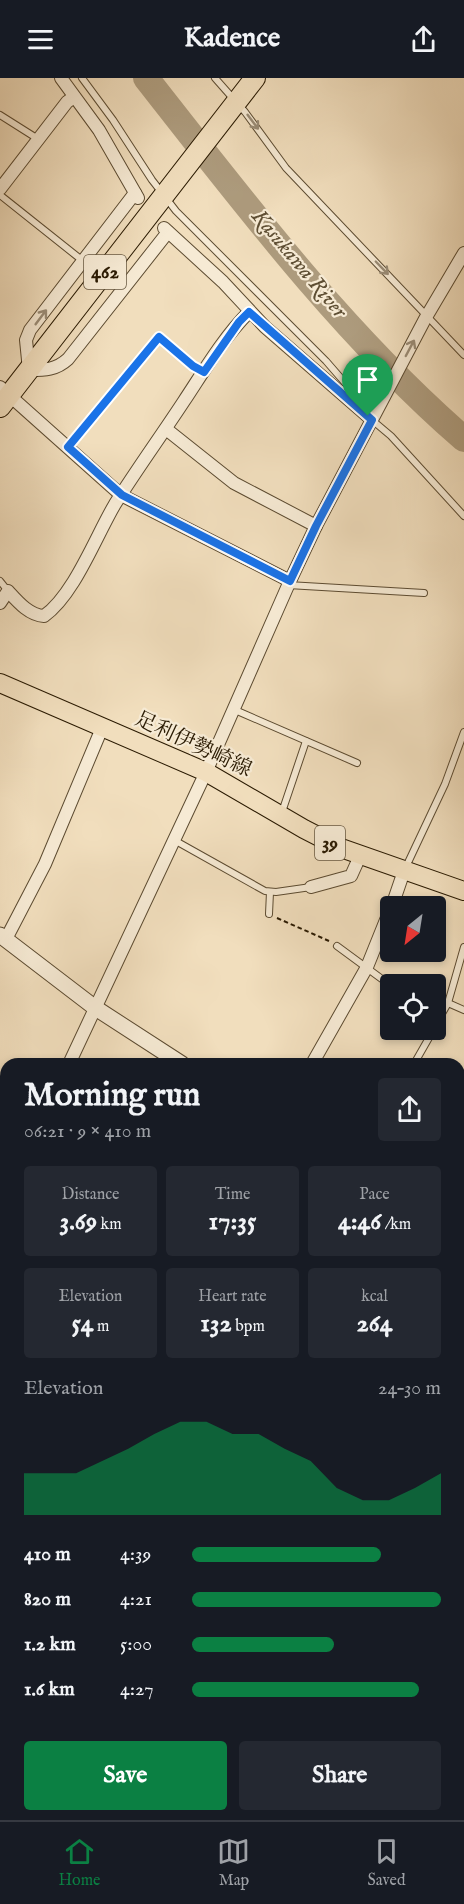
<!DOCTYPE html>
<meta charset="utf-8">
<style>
:root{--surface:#171b24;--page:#242831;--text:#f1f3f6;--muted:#9ea1a6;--line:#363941;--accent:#0b8043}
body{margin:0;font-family:"IM FELL English","Noto Serif JP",serif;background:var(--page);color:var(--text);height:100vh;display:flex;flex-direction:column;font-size:22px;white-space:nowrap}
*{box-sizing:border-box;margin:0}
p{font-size:20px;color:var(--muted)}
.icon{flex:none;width:33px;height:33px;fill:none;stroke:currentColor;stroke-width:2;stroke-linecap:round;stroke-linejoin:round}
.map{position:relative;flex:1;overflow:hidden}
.sheet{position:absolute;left:0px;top:980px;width:465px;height:764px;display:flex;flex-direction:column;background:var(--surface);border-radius:18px 18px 0 0;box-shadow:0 3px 9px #0003}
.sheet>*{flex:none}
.needle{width:39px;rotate:210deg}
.controls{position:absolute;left:380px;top:818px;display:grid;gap:12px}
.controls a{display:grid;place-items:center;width:66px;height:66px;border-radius:6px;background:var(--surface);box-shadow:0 3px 9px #0003;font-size:30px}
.pin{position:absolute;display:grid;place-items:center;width:51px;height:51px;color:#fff;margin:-62px -26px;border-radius:50% 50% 50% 0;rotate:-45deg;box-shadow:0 0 6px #0007}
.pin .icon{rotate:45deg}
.round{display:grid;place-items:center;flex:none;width:63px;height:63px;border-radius:6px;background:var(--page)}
.overview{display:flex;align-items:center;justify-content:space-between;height:102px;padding:0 24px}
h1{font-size:33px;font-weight:700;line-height:45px}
.metrics{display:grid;grid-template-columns:repeat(3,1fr);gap:9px;height:102px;padding:6px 24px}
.metrics div{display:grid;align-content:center;border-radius:6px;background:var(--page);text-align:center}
.metrics b{font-size:26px;font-weight:700}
.metrics small{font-size:16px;font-weight:400}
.metrics p{font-size:16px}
.chart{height:168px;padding:12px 24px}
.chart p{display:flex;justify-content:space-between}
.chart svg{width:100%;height:108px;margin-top:6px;fill:var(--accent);opacity:.7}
.button{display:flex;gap:12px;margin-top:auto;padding:12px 24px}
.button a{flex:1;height:69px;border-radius:6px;background:var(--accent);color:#fff;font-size:24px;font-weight:700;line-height:69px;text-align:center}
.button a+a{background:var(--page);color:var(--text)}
ul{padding:0 24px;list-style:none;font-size:20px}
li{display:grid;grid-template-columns:96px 72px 1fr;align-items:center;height:45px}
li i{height:15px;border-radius:8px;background:var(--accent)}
header{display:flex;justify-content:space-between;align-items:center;height:78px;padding:0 24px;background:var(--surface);font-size:27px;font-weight:700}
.tab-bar{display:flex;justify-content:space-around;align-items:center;height:84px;border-top:2px solid var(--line);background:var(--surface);font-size:16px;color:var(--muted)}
.tab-bar a{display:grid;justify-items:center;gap:3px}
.tab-bar .active{color:var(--accent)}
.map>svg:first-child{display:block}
.cemetery{fill:url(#cemetery-stones);stroke:#7c6c50;stroke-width:1.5}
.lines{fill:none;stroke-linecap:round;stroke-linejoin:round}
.river{stroke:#ad9b7d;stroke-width:26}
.service-casing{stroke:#5c4b31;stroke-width:8}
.minor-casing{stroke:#5c4b31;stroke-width:14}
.tertiary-casing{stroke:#5c4b31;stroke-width:17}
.primary-casing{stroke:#2a1a02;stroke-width:20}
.trunk-casing{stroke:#2a1a02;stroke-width:22}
.path{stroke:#2a1a02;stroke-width:2;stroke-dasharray:4.5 3;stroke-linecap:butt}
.service{stroke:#f6ead4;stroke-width:6}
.minor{stroke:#f6ead4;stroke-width:12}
.tertiary{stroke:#f6ead4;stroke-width:15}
.primary{stroke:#f1debd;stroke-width:18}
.trunk{stroke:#f1debd;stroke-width:20}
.oneway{stroke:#9a8c76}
.route-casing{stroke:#fff;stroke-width:12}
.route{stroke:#1a73e8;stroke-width:8}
.labels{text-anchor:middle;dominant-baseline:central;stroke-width:4.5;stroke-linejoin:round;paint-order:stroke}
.shield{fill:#f6ead4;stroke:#675841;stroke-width:1.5}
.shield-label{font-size:20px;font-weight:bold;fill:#2a1a02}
.street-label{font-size:21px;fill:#2a1a02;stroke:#f6ead4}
.water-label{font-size:22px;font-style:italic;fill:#5e4e33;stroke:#f6ead4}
</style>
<header><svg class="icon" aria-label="menu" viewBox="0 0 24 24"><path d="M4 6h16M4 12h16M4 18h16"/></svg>Kadence<svg class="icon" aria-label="share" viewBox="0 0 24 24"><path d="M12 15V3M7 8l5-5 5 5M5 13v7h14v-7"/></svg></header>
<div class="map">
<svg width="464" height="1742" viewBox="0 0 464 1742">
<defs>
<pattern id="cemetery-stones" width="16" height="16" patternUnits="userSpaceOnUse" patternTransform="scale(1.5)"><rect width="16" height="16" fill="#cfbd9d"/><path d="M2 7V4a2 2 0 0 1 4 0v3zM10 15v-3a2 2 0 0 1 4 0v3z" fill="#b2a286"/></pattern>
</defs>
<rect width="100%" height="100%" fill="#f1debd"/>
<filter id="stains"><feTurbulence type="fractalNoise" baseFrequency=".00333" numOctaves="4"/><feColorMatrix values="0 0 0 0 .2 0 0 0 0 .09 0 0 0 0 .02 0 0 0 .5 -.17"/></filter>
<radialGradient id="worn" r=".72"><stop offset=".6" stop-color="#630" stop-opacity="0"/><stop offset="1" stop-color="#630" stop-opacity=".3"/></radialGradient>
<path class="cemetery" d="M 53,1737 L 235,1737 L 232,1742 L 50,1742 Z"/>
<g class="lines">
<path class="river" d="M 146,0 C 244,125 344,257 464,361"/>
<defs>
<g id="service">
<path d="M 82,0 L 113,42 L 152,102 L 176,133 L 326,283 L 346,306 L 361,327"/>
<path d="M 215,0 L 245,34 L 286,90 L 464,277"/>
<path d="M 0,37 L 38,61"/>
<path d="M 0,117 L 83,183"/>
<path d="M 372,342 L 391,358 L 464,438"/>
<path d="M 68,369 L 159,259 L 193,288 L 203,294"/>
<path d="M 0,503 L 8,513"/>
<path d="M 288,507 L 424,515"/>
<path d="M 235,632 L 357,685"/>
<path d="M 282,734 L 306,663"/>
<path d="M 174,762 L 265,813 L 276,814 L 311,809"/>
<path d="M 405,791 L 445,706 L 464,654"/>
<path d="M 269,836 L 270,814"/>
<path d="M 337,868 L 390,907"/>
<path d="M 448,925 L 464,932"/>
<path d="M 435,948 L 448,925 L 464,869"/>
<path d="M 414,986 L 434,951"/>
<path d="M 462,1163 L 459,1174 L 464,1179"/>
<path d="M 459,1324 L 464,1317"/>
<path d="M 0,1446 L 6,1449"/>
<path d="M 0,1569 L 6,1573"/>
<path d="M 331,1737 L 345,1742"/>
</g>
<g id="minor">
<path d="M 61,0 L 99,52 L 138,120"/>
<path d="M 0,111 L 67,24 L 74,19"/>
<path d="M 135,115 L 30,252 L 26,262 L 29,292 C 45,292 56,292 68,281 L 168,154"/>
<path d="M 164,150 L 223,204 L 265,249 L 372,342"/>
<path d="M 0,309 L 121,417 L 290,503"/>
<path d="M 166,351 L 234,405 L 316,448"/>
<path d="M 0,525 L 8,513 C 18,524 29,537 44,538 C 74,517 96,458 115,426 C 137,391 161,358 184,323 C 204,293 223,260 249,234"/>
<path d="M 311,809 L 351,798 L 360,778"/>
<path d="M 392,828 L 404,793"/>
<path d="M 6,861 L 45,786 L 102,650"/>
<path d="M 69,986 L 206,694 L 290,503 L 316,448 L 425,241 L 464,175"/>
<path d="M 312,986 L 367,889 L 390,832"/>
<path d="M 0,1140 L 6,1126"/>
<path d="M 459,1161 L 464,1162"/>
<path d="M 0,1333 L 6,1335"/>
<path d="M 459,1610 L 464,1585"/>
<path d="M 242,1742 L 245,1737"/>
<path d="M 449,1742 L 449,1737"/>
</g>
<path id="tertiary" d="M 0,857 L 94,929 L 182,986"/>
<g id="primary">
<path d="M 0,605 L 206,694 L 304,751 L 341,770 L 464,813"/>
<path d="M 0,1188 L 6,1191"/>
<path d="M 459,1354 L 464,1356"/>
</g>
<path id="trunk" d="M 0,329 L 255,0"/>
</defs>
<use href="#service" class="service-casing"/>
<use href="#minor" class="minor-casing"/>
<use href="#tertiary" class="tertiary-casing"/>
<use href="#primary" class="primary-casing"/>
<use href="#trunk" class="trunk-casing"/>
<g class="path">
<path d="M 277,840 L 329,863"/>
<path d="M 0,1605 L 6,1593"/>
</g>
<use href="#service" class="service"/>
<use href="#minor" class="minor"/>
<use href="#tertiary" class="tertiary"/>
<use href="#primary" class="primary"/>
<use href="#trunk" class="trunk"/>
</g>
<defs><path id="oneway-shaft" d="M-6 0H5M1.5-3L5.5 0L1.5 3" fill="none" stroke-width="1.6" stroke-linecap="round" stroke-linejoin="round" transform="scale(1.5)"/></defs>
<g class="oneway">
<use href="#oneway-shaft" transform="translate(253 44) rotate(53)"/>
<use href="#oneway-shaft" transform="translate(382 190) rotate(46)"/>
<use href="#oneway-shaft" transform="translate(41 239) rotate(-53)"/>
<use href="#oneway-shaft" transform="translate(410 270) rotate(-62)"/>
</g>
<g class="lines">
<defs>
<path id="route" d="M 249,234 L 372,342 L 316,448 L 290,503 L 122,417 L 68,369 L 159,259 L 193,288 L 204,294 L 239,244 Z"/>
</defs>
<use href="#route" class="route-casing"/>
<use href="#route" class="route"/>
</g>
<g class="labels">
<g class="shield">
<rect x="84" y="177" width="42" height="34" rx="4.5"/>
<rect x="315" y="748" width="30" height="34" rx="4.5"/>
</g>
<g class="shield-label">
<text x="105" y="194">462</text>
<text x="330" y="765">39</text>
</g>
<g class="street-label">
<text transform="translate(193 667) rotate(25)">足利伊勢崎線</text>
</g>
<g class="water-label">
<text transform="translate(299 186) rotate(50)">Kasukawa River</text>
</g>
</g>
<rect width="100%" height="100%" filter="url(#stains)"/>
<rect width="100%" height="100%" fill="url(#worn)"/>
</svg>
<div class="controls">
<a><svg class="needle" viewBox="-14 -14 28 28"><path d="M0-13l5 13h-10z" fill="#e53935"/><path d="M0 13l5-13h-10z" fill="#9ea1a6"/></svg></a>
<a><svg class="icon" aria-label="locate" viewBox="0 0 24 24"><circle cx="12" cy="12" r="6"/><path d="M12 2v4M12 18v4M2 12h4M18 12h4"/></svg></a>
</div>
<div class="pin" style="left:368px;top:338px;background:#1e9e55"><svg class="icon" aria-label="arrive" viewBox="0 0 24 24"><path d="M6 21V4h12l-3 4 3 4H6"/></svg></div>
<section class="sheet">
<div class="overview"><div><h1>Morning run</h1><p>06:21 · 9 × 410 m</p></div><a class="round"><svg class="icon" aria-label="share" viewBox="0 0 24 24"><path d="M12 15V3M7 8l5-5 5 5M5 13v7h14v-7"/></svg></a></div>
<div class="metrics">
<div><p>Distance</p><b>3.69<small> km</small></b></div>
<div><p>Time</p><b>17:35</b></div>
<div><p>Pace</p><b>4:46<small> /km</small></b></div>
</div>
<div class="metrics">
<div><p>Elevation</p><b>54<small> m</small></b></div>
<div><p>Heart rate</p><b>132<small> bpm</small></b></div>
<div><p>kcal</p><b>264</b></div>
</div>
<div class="chart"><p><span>Elevation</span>24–30 m</p>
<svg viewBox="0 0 160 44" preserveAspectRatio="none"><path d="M0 44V27L10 27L20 27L30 22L40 17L50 11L60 6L70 6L80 11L90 11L100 17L110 22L120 33L130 38L140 38L150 33L160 27V44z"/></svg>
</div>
<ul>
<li><b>410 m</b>4:39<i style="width:76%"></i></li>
<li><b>820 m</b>4:21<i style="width:100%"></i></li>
<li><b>1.2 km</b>5:00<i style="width:57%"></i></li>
<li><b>1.6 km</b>4:27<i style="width:91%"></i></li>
</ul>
<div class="button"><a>Save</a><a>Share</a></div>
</section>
</div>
<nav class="tab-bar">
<a class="active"><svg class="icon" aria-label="home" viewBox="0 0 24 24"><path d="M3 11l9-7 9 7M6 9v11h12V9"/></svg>Home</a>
<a><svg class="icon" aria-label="map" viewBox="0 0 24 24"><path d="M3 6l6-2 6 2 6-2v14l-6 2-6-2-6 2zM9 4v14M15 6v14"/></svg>Map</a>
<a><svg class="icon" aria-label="saved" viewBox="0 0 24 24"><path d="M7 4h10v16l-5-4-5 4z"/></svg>Saved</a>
</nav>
